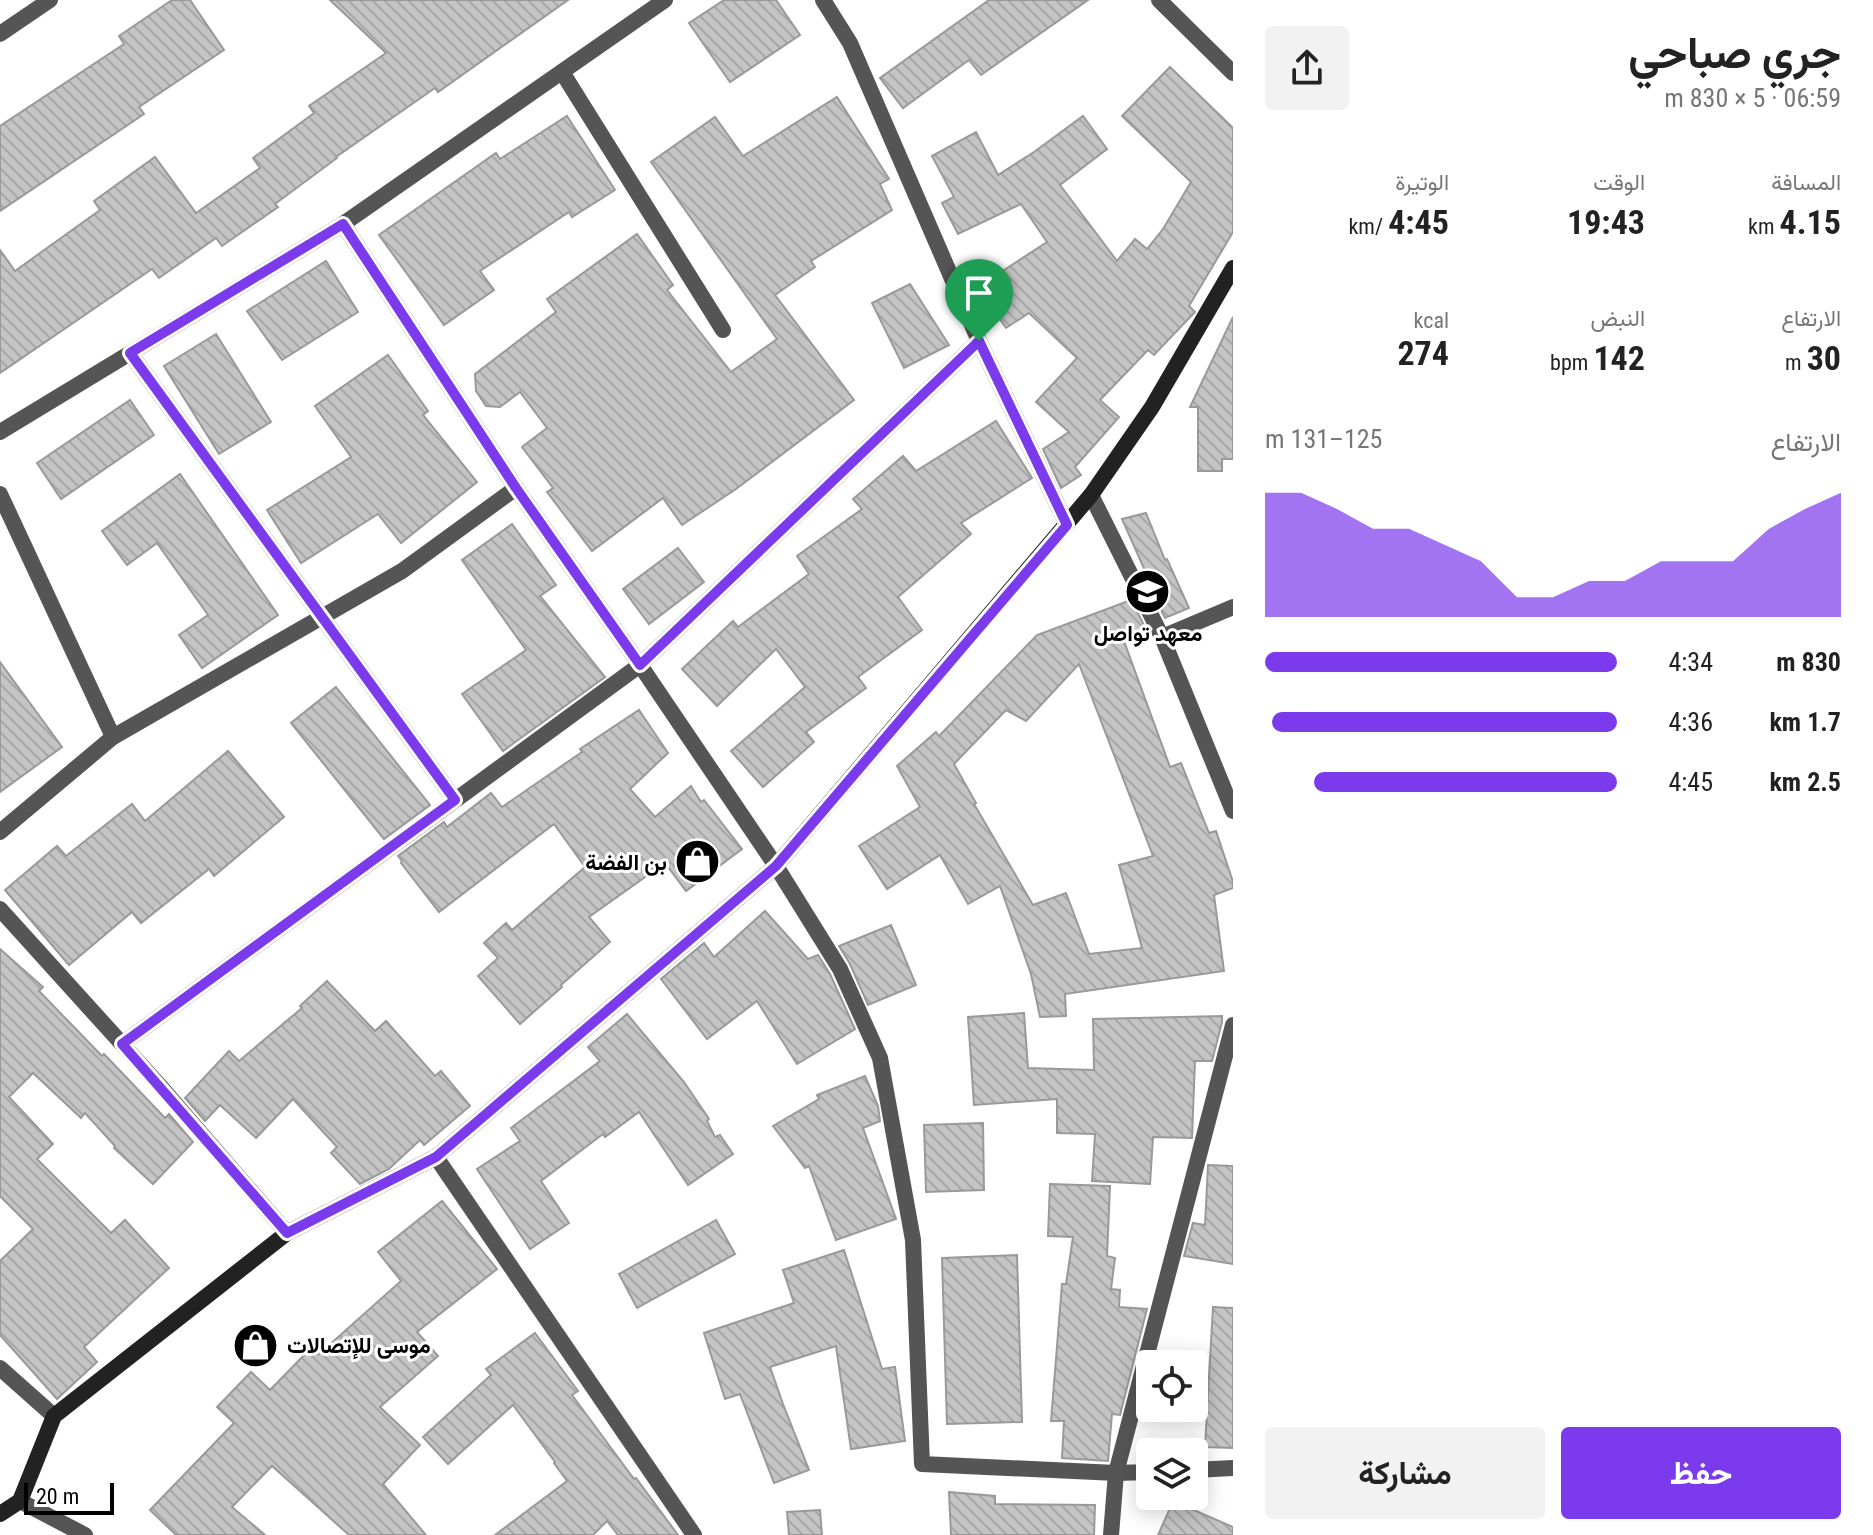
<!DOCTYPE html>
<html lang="ar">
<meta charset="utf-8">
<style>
:root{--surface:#fff;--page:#f2f2f2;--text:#222;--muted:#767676;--accent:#7c3aed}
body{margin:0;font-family:"Roboto Condensed",Vazirmatn,sans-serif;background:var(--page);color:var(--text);direction:rtl;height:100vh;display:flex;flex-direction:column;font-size:30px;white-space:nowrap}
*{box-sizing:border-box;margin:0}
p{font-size:26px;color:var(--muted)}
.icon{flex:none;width:44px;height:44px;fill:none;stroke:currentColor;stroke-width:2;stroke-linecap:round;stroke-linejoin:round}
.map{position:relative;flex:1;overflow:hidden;direction:ltr}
.sheet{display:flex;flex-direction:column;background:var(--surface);width:640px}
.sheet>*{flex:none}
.buttons{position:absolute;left:1136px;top:1350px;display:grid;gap:16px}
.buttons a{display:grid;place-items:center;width:72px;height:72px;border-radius:8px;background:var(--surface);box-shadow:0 4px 20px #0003;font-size:40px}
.scale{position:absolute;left:24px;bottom:20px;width:90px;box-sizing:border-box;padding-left:8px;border:4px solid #000;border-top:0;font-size:22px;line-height:28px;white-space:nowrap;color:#000;-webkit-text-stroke:6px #fff;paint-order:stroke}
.pin{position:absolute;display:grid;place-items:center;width:68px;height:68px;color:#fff;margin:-82px -34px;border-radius:50% 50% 50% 0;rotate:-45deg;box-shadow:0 0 8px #0007}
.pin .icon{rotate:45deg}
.round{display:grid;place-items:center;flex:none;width:84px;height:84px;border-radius:8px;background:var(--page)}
.summary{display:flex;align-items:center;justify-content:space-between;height:136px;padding:0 32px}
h1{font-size:44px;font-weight:700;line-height:60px}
.stats{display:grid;grid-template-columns:repeat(3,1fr);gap:12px;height:136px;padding:8px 32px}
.stats div{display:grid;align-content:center}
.stats b{font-size:34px;font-weight:700}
.stats small{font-size:22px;font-weight:400}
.stats p{font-size:22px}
.chart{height:224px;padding:16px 32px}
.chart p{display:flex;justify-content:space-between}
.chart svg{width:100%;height:144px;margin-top:8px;fill:var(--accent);opacity:.7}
.action{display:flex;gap:16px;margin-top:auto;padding:16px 32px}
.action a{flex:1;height:92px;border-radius:8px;background:var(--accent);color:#fff;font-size:32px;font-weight:700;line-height:92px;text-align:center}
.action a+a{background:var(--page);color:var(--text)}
ul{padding:0 32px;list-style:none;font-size:26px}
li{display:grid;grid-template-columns:128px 96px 1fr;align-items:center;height:60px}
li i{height:20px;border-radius:10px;background:var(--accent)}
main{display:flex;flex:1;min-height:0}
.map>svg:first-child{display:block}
.building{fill:url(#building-back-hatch);stroke:#999;stroke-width:2;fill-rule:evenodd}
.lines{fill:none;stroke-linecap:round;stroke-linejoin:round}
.street{stroke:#555;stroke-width:16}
.secondary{stroke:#222;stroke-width:16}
.route-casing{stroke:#fff;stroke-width:16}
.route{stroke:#7c3aed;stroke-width:10}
.labels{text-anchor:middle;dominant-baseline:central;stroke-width:6;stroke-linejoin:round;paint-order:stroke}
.poi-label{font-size:22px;font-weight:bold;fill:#000;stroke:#fff}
</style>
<main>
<section class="sheet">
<div class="summary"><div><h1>جري صباحي</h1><p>06:59 · 5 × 830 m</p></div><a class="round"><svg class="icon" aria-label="share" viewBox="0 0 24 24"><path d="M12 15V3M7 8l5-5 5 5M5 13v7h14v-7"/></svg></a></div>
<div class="stats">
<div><p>المسافة</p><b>4.15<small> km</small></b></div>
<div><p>الوقت</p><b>19:43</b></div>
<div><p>الوتيرة</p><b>4:45<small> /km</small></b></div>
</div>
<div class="stats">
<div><p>الارتفاع</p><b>30<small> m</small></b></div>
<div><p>النبض</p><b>142<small> bpm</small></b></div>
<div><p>kcal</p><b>274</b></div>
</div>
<div class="chart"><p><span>الارتفاع</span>125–131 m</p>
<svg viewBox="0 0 160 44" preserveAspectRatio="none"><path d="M0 44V6L10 6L20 11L30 17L40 17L50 22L60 27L70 38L80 38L90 33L100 33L110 27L120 27L130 27L140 17L150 11L160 6V44z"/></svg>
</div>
<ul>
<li><b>830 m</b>4:34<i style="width:100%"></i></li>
<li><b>1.7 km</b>4:36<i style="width:98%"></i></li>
<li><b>2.5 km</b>4:45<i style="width:86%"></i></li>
</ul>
<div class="action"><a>حفظ</a><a>مشاركة</a></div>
</section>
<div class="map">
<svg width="1233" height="1535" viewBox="0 0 1233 1535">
<defs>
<pattern id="building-back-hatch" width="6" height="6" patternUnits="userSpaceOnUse" patternTransform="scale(2)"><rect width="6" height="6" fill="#c4c4c4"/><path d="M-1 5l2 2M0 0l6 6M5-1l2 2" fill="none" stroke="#a7a7a7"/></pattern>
</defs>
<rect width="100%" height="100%" fill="#fff"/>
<g class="building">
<path d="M 172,0 L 190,0 L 224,50 L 139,107 L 144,114 L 0,211 L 0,126 L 124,44 L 119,36 Z"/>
<path d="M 330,0 L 568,0 L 438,92 L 435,88 L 336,157 L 337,158 L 275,204 L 278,207 L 222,246 L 216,238 L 159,278 L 152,269 L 0,373 L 0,250 L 15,271 L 100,210 L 94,201 L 155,157 L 196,213 L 260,168 L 253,158 L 314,113 L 309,106 L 386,53 Z"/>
<path d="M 724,0 L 776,0 L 800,35 L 730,82 L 689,23 Z"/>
<path d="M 989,0 L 1088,0 L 981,75 L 969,60 L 903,108 L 880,78 Z"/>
<path d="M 1170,67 L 1233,128 L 1233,232 L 1189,306 L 1195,312 L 1154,355 L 1148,350 L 1100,400 L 1119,417 L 1075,467 L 1081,475 L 1061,488 L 1043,449 L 1069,432 L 1036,402 L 1077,358 L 1029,313 L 1006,328 L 978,287 L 1047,242 L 1021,204 L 958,234 L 942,203 L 954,197 L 932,156 L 976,132 L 998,175 L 1034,152 L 1083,116 L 1107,149 L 1060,185 L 1117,261 L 1135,239 L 1147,249 L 1163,229 L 1191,182 L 1122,116 Z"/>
<path d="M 837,97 L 889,179 L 880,184 L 892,210 L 811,261 L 815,267 L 775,295 L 854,400 L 736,489 L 682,525 L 663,498 L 592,551 L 547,492 L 553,488 L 522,447 L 547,428 L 520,392 L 500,407 L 486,406 L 476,391 L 475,374 L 556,312 L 547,299 L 637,234 L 673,285 L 667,290 L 731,372 L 777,339 L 651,162 L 715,117 L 743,156 Z"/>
<path d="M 567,116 L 615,190 L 572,217 L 569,212 L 480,271 L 494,290 L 444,325 L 379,235 L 496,153 L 500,159 Z"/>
<path d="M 326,261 L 358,312 L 282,360 L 247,311 Z"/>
<path d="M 910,284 L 949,345 L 904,368 L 872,303 Z"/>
<path d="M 1233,317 L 1233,459 L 1222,459 L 1222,471 L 1198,471 L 1198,407 L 1190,407 Z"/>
<path d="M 216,334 L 271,422 L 219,454 L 164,366 Z"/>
<path d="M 388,355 L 428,411 L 423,415 L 477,482 L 401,543 L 378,514 L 301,563 L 267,510 L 351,457 L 315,406 Z"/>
<path d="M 130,400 L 154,435 L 61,499 L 37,463 Z"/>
<path d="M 996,421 L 1032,478 L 961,523 L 971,534 L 898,597 L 922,630 L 858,677 L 866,688 L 806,732 L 814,742 L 763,787 L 731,751 L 805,687 L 776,649 L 717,706 L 682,669 L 733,621 L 738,627 L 809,574 L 797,556 L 862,509 L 853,499 L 903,456 L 916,471 Z"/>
<path d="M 180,474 L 278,615 L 202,668 L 179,635 L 208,615 L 157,543 L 127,565 L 102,531 Z"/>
<path d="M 1146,513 L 1165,560 L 1167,559 L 1189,608 L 1165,618 L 1152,592 L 1154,591 L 1122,519 Z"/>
<path d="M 512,524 L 556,585 L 540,596 L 605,677 L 503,751 L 462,694 L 526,650 L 462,560 Z"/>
<path d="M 678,548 L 704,582 L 649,624 L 623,589 Z"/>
<path d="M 1131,600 L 1145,627 L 1130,634 L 1131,638 L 1124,641 L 1170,767 L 1181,763 L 1209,833 L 1216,831 L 1233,882 L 1233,888 L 1214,895 L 1224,971 L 1065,994 L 1066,1016 L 1040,1017 L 1031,974 L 1000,886 L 968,904 L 940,855 L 887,889 L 859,846 L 920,807 L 897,766 L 936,732 L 939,736 L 1037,635 ZM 1079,664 L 1153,856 L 1119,865 L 1142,948 L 1089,954 L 1066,893 L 1033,905 L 974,804 L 976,803 L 954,764 L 1006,710 L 1026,721 Z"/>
<path d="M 0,662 L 62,747 L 0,792 Z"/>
<path d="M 336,687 L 430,805 L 384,839 L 291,723 Z"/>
<path d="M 639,710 L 668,753 L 630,789 L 655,817 L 691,786 L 701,802 L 704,800 L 742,849 L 686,891 L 665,863 L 589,917 L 610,942 L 561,985 L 562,987 L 520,1024 L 478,976 L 498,958 L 484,943 L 506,923 L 512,930 L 585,867 L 554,824 L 439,912 L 401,863 L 402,861 L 398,856 L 444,822 L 447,827 L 491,793 L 502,807 L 582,752 L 580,749 Z"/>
<path d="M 228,751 L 284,817 L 214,876 L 209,869 L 141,923 L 132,912 L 69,965 L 5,890 L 57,846 L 66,856 L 132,804 L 145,821 Z"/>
<path d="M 765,911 L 808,959 L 818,955 L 830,974 L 855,1029 L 797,1064 L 757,1001 L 707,1039 L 661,979 L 704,943 L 714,957 Z"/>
<path d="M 891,925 L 916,985 L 868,1005 L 850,964 L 839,946 Z"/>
<path d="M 0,949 L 43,987 L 39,991 L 102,1056 L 104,1054 L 165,1118 L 169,1114 L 193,1142 L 153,1184 L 114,1148 L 115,1146 L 85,1113 L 81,1118 L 33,1073 L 9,1097 L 53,1144 L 37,1159 L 111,1233 L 125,1220 L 169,1268 L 84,1347 L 97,1362 L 57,1399 L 0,1335 L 0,1261 L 33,1229 L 0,1196 Z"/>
<path d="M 327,981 L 375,1031 L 386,1021 L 435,1076 L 441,1071 L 470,1106 L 424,1145 L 420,1140 L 389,1169 L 360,1184 L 331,1153 L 337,1147 L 293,1099 L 256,1138 L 220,1105 L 205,1121 L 185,1098 L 229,1051 L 239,1061 L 302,1008 L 300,1006 Z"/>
<path d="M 1024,1013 L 1028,1068 L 1094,1070 L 1093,1019 L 1222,1016 L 1222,1022 L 1212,1061 L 1195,1061 L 1192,1138 L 1153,1137 L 1150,1184 L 1092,1181 L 1095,1134 L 1057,1133 L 1057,1099 L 974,1105 L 968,1017 Z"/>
<path d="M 627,1014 L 684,1082 L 709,1119 L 707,1121 L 715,1137 L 720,1135 L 733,1154 L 688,1185 L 639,1112 L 605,1137 L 603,1134 L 541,1181 L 569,1223 L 530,1249 L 477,1169 L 520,1141 L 511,1128 L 600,1061 L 588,1047 Z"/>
<path d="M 865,1076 L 878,1106 L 880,1121 L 863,1128 L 896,1219 L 836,1240 L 809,1166 L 805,1168 L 773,1126 L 819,1099 L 817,1095 Z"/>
<path d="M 983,1123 L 984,1190 L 926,1192 L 924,1125 Z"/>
<path d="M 1208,1165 L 1233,1166 L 1233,1264 L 1184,1256 L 1193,1223 L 1205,1225 Z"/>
<path d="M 1050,1184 L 1110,1186 L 1107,1256 L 1115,1258 L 1111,1289 L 1120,1290 L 1119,1307 L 1147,1309 L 1120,1415 L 1112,1414 L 1108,1461 L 1062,1458 L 1064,1421 L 1051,1421 L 1062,1284 L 1066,1284 L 1073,1237 L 1048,1236 Z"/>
<path d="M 442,1201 L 497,1269 L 417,1332 L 438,1356 L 380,1407 L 420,1445 L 383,1484 L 426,1535 L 349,1535 L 272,1466 L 232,1507 L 265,1535 L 176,1535 L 150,1510 L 234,1423 L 217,1407 L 251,1372 L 270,1390 L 311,1348 L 318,1355 L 401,1281 L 378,1252 Z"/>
<path d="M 716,1220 L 735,1254 L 637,1308 L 619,1274 Z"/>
<path d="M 844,1250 L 882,1369 L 895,1367 L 905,1441 L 851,1449 L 836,1346 L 770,1367 L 783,1404 L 809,1470 L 774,1483 L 740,1394 L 725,1399 L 704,1333 L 794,1303 L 783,1270 Z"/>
<path d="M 1017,1255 L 1022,1422 L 947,1424 L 942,1258 Z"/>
<path d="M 1213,1307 L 1233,1308 L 1233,1448 L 1205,1447 Z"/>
<path d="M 535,1333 L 578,1391 L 572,1395 L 634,1479 L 636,1478 L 678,1535 L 618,1535 L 607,1521 L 593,1535 L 495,1535 L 567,1481 L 554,1463 L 555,1462 L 513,1405 L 448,1464 L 423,1437 L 491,1375 L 486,1369 Z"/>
<path d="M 1150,1386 L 1150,1419 L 1142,1418 Z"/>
<path d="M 949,1492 L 995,1496 L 995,1504 L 1095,1505 L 1094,1535 L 951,1535 Z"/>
<path d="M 1171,1506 L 1187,1507 L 1233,1527 L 1233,1535 L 1158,1535 Z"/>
<path d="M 820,1510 L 822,1535 L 789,1535 L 787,1512 Z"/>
</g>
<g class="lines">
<g class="street">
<path d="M 823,0 L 850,43 L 979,341 L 1067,525"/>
<path d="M 1159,0 L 1233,73"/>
<path d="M 0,34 L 50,0"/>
<path d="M 562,72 L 723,330"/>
<path d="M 343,224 L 516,488 L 640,665 L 776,866 L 840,969 L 880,1058 L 913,1240 L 922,1464 L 1116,1473 L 1150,1472"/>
<path d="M 130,353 L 455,800"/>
<path d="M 0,432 L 343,224 L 665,0"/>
<path d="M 0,494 L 113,737"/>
<path d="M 1091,495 L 1162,637 L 1233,811"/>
<path d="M 1162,637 L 1233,607"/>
<path d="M 0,832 L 113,737 L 402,571 L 516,488"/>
<path d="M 0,909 L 160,1086 L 287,1233"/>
<path d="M 122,1044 L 640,665 L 979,341"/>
<path d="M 436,1157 L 694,1535"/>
<path d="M 0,1368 L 54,1416"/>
<path d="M 1194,1470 L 1233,1468"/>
<path d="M 20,1501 L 85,1535"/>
<path d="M 1111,1535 L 1116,1473 L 1233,1025"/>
</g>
<path class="secondary" d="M 0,1514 L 20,1501 L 54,1416 L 287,1233 L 436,1157 L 776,866 L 1091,495 L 1152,407 L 1233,268"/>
</g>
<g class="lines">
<defs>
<path id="route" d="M 343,224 L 516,488 L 640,665 L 979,341 L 1067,525 L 776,866 L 436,1157 L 287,1233 L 122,1044 L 455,800 L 130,353 Z"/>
</defs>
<use href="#route" class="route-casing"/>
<use href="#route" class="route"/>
</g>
<defs>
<symbol id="school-disc" viewBox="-11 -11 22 22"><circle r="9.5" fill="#000" stroke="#fff"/><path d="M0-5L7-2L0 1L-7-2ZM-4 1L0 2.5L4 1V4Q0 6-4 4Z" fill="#fff"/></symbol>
<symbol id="shop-disc" viewBox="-11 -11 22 22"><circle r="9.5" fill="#000" stroke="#fff"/><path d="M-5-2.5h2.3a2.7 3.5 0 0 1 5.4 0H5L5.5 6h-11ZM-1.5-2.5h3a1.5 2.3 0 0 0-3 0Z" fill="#fff"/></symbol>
</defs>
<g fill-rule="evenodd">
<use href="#school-disc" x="1122" y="566" width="51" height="51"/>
<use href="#shop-disc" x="672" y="836" width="51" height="51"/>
<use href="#shop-disc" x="230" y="1320" width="51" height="51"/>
</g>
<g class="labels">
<g class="poi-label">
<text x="1148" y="633">معهد تواصل</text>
<text x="667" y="862" text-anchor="end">بن الفضة</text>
<text x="287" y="1345" text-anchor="start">موسى للإتصالات</text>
</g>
</g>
</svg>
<div class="buttons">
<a><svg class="icon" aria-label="locate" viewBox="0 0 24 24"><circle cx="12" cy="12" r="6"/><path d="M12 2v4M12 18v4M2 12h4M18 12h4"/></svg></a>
<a><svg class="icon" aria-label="layers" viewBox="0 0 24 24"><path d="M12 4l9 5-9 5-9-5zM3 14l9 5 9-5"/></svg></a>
</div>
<div class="scale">20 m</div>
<div class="pin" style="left:979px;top:341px;background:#1e9e55"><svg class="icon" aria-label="arrive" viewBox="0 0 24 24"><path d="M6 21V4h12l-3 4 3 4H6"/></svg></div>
</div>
</main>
